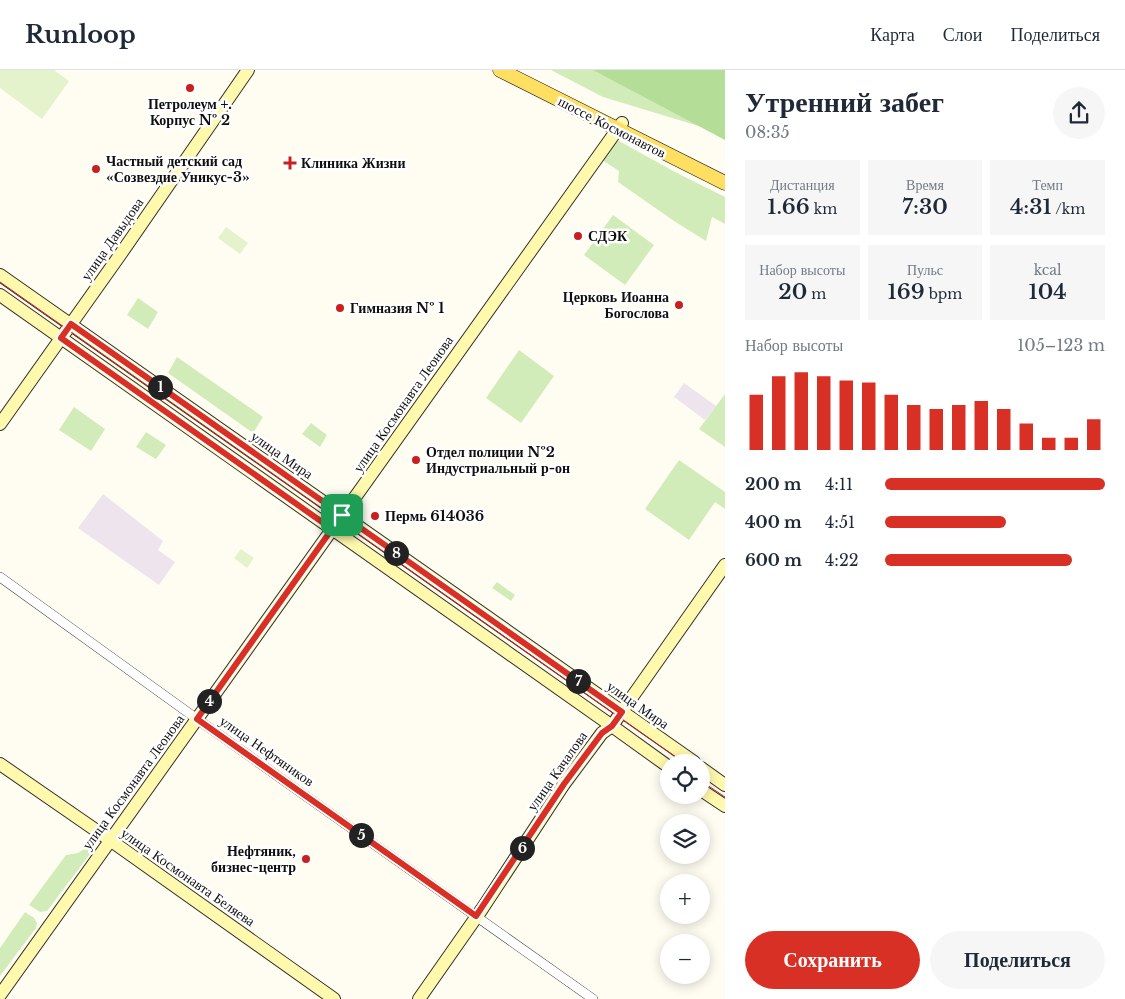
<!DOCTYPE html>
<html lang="ru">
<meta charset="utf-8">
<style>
:root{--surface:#fff;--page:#f6f6f7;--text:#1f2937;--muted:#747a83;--line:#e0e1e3;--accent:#d93025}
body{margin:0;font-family:"Libre Baskerville",serif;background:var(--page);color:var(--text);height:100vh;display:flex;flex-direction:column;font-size:19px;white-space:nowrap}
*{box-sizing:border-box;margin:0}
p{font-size:16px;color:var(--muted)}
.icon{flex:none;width:28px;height:28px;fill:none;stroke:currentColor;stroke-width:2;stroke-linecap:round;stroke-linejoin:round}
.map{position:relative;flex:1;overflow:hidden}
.drawer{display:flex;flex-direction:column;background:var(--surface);width:400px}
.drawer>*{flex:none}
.controls{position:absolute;left:660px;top:684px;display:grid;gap:10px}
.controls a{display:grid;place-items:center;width:50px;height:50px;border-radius:50%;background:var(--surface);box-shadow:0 2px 12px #0003;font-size:25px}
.pin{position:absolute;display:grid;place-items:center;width:42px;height:42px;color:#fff;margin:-21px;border-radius:10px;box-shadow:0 2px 8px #0006}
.km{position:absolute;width:25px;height:25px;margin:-12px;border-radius:50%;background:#222;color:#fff;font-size:14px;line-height:25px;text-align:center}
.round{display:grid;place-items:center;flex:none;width:52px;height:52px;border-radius:26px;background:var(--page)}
.head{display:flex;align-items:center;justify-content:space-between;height:85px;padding:0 20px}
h1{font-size:28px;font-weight:600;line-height:38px}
.stats{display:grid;grid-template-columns:repeat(3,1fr);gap:8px;height:85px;padding:5px 20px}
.stats div{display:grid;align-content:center;border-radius:0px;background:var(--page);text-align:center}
.stats b{font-size:21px;font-weight:600}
.stats small{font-size:14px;font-weight:400}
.stats p{font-size:14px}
.chart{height:140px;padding:10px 20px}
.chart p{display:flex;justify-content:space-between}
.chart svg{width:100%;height:90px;margin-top:5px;stroke:var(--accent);stroke-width:6}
.action{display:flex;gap:10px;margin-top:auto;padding:10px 20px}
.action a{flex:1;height:58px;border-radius:30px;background:var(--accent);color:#fff;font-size:20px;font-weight:600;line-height:58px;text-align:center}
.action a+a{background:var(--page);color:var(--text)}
ul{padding:0 20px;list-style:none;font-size:16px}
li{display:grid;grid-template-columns:80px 60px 1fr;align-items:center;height:38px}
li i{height:12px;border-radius:6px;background:var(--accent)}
header{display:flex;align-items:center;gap:30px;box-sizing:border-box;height:70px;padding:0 25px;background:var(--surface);border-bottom:1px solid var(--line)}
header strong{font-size:24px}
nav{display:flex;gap:28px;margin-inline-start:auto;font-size:18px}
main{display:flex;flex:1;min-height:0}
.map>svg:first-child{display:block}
.industrial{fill:#ede4ee}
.green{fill:#d2ecb9}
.forest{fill:#b4de97}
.pitch{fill:#e4f3cb}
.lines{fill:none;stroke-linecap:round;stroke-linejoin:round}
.street-casing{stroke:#424242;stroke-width:10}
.secondary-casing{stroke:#313131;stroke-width:14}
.primary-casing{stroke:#202020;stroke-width:15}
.street{stroke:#fff;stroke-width:9}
.secondary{stroke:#fff9ad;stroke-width:12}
.primary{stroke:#ffdf62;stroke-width:14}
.tram{stroke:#c81f21;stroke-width:1}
.route-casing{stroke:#fff;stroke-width:10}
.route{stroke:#d93025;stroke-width:6}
.poi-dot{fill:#c81f21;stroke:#fff;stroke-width:2}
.labels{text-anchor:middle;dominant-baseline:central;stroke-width:5;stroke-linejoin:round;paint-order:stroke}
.poi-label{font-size:14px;font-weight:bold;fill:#0f0f0f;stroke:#fff;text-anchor:start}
.street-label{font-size:14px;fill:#0f0f0f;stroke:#fff}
</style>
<header>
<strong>Runloop</strong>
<nav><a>Карта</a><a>Слои</a><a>Поделиться</a></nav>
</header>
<main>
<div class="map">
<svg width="725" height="929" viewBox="0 0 725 929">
<rect width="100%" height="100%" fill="#fffdf2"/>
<g class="industrial">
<path d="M 684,313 L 716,336 L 705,350 L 674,327 Z"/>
<path d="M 103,424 L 163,471 L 158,480 L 175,492 L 159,515 L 78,458 Z"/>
</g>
<g class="green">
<path d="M 551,0 L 725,0 L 725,64 L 603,27 Z"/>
<path d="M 619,71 L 675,102 L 725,127 L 725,154 L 712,147 L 706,171 L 674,151 L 618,112 L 619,101 L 602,90 L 614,73 Z"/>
<path d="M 613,145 L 654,175 L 625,215 L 584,185 Z"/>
<path d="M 138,228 L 158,242 L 148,259 L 127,245 Z"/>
<path d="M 519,280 L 554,306 L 521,353 L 486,328 Z"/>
<path d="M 177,287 L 263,347 L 253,363 L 168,303 Z"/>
<path d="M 725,324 L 725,377 L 699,359 Z"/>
<path d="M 74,337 L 105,359 L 91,381 L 59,360 Z"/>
<path d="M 311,353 L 327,365 L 320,377 L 302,364 Z"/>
<path d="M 146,362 L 166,375 L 156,389 L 136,377 Z"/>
<path d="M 679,390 L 725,422 L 725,439 L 715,432 L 689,470 L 645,439 Z"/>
<path d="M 497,512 L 515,525 L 511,531 L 492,518 Z"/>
<path d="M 90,775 L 96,776 L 47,841 L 40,842 L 29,835 L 66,785 L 78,783 Z"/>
<path d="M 25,842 L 34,848 L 37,853 L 36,858 L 0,906 L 0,878 Z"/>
</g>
<path class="forest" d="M 593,0 L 725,0 L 725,70 Z"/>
<g class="pitch">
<path d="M 0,0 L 54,0 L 69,11 L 42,49 L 0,18 Z"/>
<path d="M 226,157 L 248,173 L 240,184 L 218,168 Z"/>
<path d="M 241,479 L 254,488 L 247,498 L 234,488 Z"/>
</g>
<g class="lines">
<defs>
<path id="street" d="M 0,507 L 197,649 L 593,929"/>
<g id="secondary">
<path d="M 0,205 L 694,692"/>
<path d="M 0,225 L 612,656 L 669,697"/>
<path d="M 0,354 L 120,185 L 248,0"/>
<path d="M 0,694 L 110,770 L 334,929"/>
<path d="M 701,698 L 725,715"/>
<path d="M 701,720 L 725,736"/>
<path d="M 0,925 L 622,53"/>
<path d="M 419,929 L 482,839 L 564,714 L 602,663 L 612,656 L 618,647 L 725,495"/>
</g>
<path id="primary" d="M 500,0 L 725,113"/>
</defs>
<use href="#street" class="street-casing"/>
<use href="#secondary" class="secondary-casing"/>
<use href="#primary" class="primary-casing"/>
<use href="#street" class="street"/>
<use href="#secondary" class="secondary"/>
<use href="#primary" class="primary"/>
<g class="tram">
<path d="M 0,212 L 683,692"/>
<path d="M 701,711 L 725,727"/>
</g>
</g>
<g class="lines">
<defs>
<path id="route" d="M 71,254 L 622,642 L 612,656 L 602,663 L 564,714 L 476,846 L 197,649 L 332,459 L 61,268 Z"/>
</defs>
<use href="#route" class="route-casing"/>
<use href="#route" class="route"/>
</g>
<g class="poi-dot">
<circle cx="190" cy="18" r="5"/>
<path d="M287.5 85.5h5v5h5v5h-5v5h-5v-5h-5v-5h5z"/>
<circle cx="96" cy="99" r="5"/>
<circle cx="578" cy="166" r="5"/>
<circle cx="679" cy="235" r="5"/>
<circle cx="340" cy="238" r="5"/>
<circle cx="416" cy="390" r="5"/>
<circle cx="375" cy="446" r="5"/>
<circle cx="306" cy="789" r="5"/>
</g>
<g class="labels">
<g class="poi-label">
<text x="190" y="34" text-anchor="middle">Петролеум +.<tspan x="190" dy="16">Корпус № 2</tspan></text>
<text x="106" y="91">Частный детский сад<tspan x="106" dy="16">«Созвездие Уникус-3»</tspan></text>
<text x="301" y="93">Клиника Жизни</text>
<text x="588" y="166">СДЭК</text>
<text x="669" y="227" text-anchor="end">Церковь Иоанна<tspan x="669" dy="16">Богослова</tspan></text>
<text x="350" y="238">Гимназия № 1</text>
<text x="426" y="382">Отдел полиции №2<tspan x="426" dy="16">Индустриальный р-он</tspan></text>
<text x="385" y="446">Пермь 614036</text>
<text x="296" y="781" text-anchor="end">Нефтяник,<tspan x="296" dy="16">бизнес-центр</tspan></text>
</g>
<g class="street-label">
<text transform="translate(612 57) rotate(27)">шоссе Космонавтов</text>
<text transform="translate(112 169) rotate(-55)">улица Давыдова</text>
<text transform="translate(403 334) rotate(-55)">улица Космонавта Леонова</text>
<text transform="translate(282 385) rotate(35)">улица Мира</text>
<text transform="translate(638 635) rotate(35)">улица Мира</text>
<text transform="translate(267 681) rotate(35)">улица Нефтяников</text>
<text transform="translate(557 701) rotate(-55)">улица Качалова</text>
<text transform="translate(133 712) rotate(-54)">улица Космонавта Леонова</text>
<text transform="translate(188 807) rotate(35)">улица Космонавта Беляева</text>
</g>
</g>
</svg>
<div class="controls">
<a><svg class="icon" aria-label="locate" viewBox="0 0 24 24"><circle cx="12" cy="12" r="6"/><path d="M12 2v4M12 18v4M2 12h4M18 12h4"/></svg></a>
<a><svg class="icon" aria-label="layers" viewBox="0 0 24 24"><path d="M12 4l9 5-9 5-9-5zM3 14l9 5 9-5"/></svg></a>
<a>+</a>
<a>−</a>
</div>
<div class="pin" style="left:342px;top:445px;background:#1e9e55"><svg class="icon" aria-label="arrive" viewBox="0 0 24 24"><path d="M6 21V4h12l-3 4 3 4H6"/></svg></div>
<b class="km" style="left:160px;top:317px">1</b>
<b class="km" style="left:209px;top:631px">4</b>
<b class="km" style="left:361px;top:765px">5</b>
<b class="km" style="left:522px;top:778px">6</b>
<b class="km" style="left:578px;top:611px">7</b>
<b class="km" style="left:396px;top:483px">8</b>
</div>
<section class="drawer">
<div class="head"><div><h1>Утренний забег</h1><p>08:35</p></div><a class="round"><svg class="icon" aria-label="share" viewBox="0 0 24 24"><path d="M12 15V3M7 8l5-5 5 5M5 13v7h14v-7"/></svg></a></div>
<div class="stats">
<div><p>Дистанция</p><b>1.66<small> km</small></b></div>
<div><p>Время</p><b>7:30</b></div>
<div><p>Темп</p><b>4:31<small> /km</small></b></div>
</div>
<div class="stats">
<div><p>Набор высоты</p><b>20<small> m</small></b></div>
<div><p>Пульс</p><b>169<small> bpm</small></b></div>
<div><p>kcal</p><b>104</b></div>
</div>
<div class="chart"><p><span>Набор высоты</span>105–123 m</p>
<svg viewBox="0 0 160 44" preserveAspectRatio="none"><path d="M5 44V17M15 44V8M25 44V6M35 44V8M45 44V10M55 44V11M65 44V17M75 44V22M85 44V24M95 44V22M105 44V20M115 44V24M125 44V31M135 44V38M145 44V38M155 44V29"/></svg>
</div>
<ul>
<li><b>200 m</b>4:11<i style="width:100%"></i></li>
<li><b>400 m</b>4:51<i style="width:55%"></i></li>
<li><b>600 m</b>4:22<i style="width:85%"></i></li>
</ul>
<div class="action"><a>Сохранить</a><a>Поделиться</a></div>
</section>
</main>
